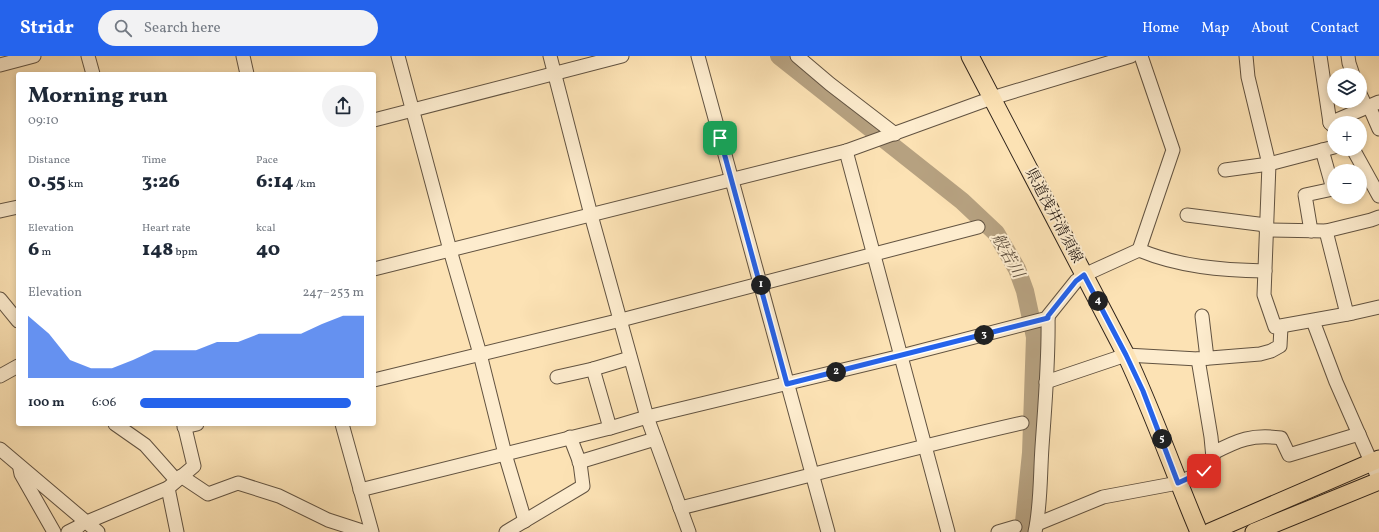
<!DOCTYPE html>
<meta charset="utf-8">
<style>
:root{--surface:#fff;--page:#f2f2f3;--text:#1f2937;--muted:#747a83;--accent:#2563eb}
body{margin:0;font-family:Vollkorn,"Noto Serif JP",serif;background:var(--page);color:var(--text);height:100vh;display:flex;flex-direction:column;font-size:15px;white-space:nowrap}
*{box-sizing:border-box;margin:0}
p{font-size:13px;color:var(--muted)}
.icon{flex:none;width:22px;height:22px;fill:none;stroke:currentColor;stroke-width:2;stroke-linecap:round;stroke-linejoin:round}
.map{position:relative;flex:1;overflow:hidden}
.sheet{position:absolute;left:16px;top:16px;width:360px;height:354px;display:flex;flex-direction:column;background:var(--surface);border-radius:4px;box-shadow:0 2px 6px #0003}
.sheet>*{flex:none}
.fabs{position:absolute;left:1327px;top:12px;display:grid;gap:8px}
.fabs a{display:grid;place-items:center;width:40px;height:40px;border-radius:50%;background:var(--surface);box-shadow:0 2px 6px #0003;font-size:20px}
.pin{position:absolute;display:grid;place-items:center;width:34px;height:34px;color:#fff;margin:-17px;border-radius:8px;box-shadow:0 2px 6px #0006}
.km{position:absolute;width:20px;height:20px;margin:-10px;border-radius:50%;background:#222;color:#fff;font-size:11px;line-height:20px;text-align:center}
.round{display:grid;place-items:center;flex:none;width:42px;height:42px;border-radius:21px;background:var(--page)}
.head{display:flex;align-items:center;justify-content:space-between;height:68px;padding:0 12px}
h1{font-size:22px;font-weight:800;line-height:30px}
.figures{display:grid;grid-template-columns:repeat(3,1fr);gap:6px;height:68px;padding:4px 12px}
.figures div{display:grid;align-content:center}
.figures b{font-size:20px;font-weight:800}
.figures small{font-size:11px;font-weight:400}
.figures p{font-size:11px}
.chart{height:112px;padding:8px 12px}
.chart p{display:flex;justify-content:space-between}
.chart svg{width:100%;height:72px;margin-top:4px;fill:var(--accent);opacity:.7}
ul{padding:0 12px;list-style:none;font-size:13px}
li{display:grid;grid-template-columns:64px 48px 1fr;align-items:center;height:30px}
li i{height:10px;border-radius:5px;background:var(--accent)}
header{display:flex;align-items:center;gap:24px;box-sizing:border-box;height:56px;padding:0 20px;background:var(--accent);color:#fff}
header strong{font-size:19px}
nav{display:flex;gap:22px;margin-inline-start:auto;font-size:14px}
.search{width:280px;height:36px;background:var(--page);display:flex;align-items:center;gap:10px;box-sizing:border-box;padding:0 14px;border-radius:22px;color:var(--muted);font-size:15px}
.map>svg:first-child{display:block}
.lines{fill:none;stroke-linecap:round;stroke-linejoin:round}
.river{stroke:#b6a180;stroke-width:18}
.minor-casing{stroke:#625341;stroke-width:15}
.major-casing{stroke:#2e231b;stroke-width:19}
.minor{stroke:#fdecce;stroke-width:13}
.major{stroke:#fce2b4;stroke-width:17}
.route-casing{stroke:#fff;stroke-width:8}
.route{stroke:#2563eb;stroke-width:5}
.labels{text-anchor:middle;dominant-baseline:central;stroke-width:4;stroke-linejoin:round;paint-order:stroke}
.street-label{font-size:15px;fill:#2e231b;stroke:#fdecce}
.water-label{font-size:16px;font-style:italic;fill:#5e4f3e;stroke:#fdecce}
</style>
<header>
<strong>Stridr</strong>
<div class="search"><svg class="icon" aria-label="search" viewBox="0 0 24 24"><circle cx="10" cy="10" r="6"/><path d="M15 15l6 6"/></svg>Search here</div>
<nav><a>Home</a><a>Map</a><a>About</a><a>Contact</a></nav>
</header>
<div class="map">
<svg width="1379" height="476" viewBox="0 0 1379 476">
<rect width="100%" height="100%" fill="#fce2b4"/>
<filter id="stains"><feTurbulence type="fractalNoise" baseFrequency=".005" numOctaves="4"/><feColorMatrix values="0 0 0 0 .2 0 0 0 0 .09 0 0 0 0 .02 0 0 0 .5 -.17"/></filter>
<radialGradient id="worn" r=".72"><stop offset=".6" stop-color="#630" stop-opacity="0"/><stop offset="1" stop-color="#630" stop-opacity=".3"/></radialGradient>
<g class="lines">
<path class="river" d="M 779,0 L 962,145 L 996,177 L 1017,213 L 1025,235 L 1035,281 L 1031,397 L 1023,476"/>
<defs>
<g id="minor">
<path d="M 88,0 L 93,18"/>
<path d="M 243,0 L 247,18"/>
<path d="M 398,0 L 450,194 L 480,298 L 505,398 L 525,465"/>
<path d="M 550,0 L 591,159 L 647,361 L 689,476"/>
<path d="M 698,0 L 828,476"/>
<path d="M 797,0 L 830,28 L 895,78"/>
<path d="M 1246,0 L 1248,21 L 1269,108 L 1264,239 L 1275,271 L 1353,257 L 1379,251"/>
<path d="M 1320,0 L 1330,67 L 1334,71"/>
<path d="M 1348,0 L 1349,7 L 1353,19"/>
<path d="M 0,9 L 34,0"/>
<path d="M 1360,38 L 1366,51"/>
<path d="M 1369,50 L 1379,73"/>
<path d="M 374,64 L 622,0"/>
<path d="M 1330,67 L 1379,46"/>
<path d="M 1353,93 L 1379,140"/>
<path d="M 846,95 L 948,476"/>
<path d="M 1225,114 L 1269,108 L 1334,91"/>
<path d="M 0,155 L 18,151"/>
<path d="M 1187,159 L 1266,169"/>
<path d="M 1266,174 L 1326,175 L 1371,164 L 1379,161"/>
<path d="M 1311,175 L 1305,139 L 1333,133 L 1322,94"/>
<path d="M 1326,175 L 1347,258"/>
<path d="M 1139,194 L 1173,94 L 1141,0"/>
<path d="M 374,213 L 846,95 L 992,42 L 1131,0"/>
<path d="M 0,243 L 18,265"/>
<path d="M 1202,260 L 1207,302"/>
<path d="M 1313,265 L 1336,326 L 1379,424"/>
<path d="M 0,320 L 18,310"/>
<path d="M 557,321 L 593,313"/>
<path d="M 374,324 L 621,264 L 978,171"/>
<path d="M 1046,326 L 1126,299 L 1198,303 L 1260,298 L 1271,295 L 1280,290 L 1281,271"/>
<path d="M 115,368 L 145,389 L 176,424"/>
<path d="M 342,368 L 372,476"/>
<path d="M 184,371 L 197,368"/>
<path d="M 610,372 L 593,313 L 630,302"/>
<path d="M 0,393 L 98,476"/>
<path d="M 1213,397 C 1238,384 1252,378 1281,382 L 1289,399 L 1359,378"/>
<path d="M 579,406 L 655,383"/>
<path d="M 20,413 L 21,418 L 54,476"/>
<path d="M 181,420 L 208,438 L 238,427 L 279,440 L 328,464 L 365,476"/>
<path d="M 168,432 L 177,476"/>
<path d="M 360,434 L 610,372 L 647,361 L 901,300 L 1048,262"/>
<path d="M 680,452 C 794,424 907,393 1022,367"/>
<path d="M 87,466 L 168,432 L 194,410 L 184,368"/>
<path d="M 1037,468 L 1103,441 L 1178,427 L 1204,415 L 1213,402 L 1211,381 L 1198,303"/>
<path d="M 68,476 L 78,471 L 85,465"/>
<path d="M 506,476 L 583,430 L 580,407 L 570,381"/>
<path d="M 998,476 L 1015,471"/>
<path d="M 1035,476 C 1041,449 1040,419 1042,391 C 1045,347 1049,303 1048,260 L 1076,225 L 1084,219 L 1139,194 C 1180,211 1221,214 1265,215"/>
</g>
<g id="major">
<path d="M 970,0 L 1126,299 C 1153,356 1174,417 1199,476"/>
<path d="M 1210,476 L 1379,403"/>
<path d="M 1254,476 L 1379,425"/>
</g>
</defs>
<use href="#minor" class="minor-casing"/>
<use href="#major" class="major-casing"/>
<use href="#minor" class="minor"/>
<use href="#major" class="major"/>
</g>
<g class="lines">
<defs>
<path id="route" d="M 720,82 L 787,328 L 1048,262 L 1048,260 L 1076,225 L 1084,219 L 1126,299 L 1143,335 L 1178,427 L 1204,415"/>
</defs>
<use href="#route" class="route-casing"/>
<use href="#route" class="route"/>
</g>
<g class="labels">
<g class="street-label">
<text transform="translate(1053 160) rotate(62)">県道浅井清須線</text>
</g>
<g class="water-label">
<text transform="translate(1007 200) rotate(61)">般若川</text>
</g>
</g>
<rect width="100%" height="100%" filter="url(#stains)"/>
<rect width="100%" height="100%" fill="url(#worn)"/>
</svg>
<div class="fabs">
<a><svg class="icon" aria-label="layers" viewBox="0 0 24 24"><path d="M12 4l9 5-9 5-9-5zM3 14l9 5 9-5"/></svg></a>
<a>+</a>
<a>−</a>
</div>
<div class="pin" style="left:720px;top:82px;background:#1e9e55"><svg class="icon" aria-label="arrive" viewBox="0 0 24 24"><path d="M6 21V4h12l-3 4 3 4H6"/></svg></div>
<div class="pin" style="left:1204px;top:415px;background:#d93025"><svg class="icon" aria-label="check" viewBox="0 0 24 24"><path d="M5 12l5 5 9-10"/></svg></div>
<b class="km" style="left:761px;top:229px">1</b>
<b class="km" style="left:836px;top:316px">2</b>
<b class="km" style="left:984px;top:279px">3</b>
<b class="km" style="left:1098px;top:245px">4</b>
<b class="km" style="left:1162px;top:383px">5</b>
<section class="sheet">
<div class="head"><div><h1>Morning run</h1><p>09:10</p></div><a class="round"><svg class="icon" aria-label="share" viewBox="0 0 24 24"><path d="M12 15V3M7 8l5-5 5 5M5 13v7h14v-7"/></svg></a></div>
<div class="figures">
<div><p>Distance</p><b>0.55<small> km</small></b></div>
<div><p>Time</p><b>3:26</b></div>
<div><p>Pace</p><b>6:14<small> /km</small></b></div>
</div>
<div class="figures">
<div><p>Elevation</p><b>6<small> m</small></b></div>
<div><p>Heart rate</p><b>148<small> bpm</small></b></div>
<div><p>kcal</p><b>40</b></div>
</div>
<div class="chart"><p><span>Elevation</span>247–253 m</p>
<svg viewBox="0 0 160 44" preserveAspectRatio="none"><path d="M0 44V6L10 17L20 33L30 38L40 38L50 33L60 27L70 27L80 27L90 22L100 22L110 17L120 17L130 17L140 11L150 6L160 6V44z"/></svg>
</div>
<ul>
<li><b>100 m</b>6:06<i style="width:94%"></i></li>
</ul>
</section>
</div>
